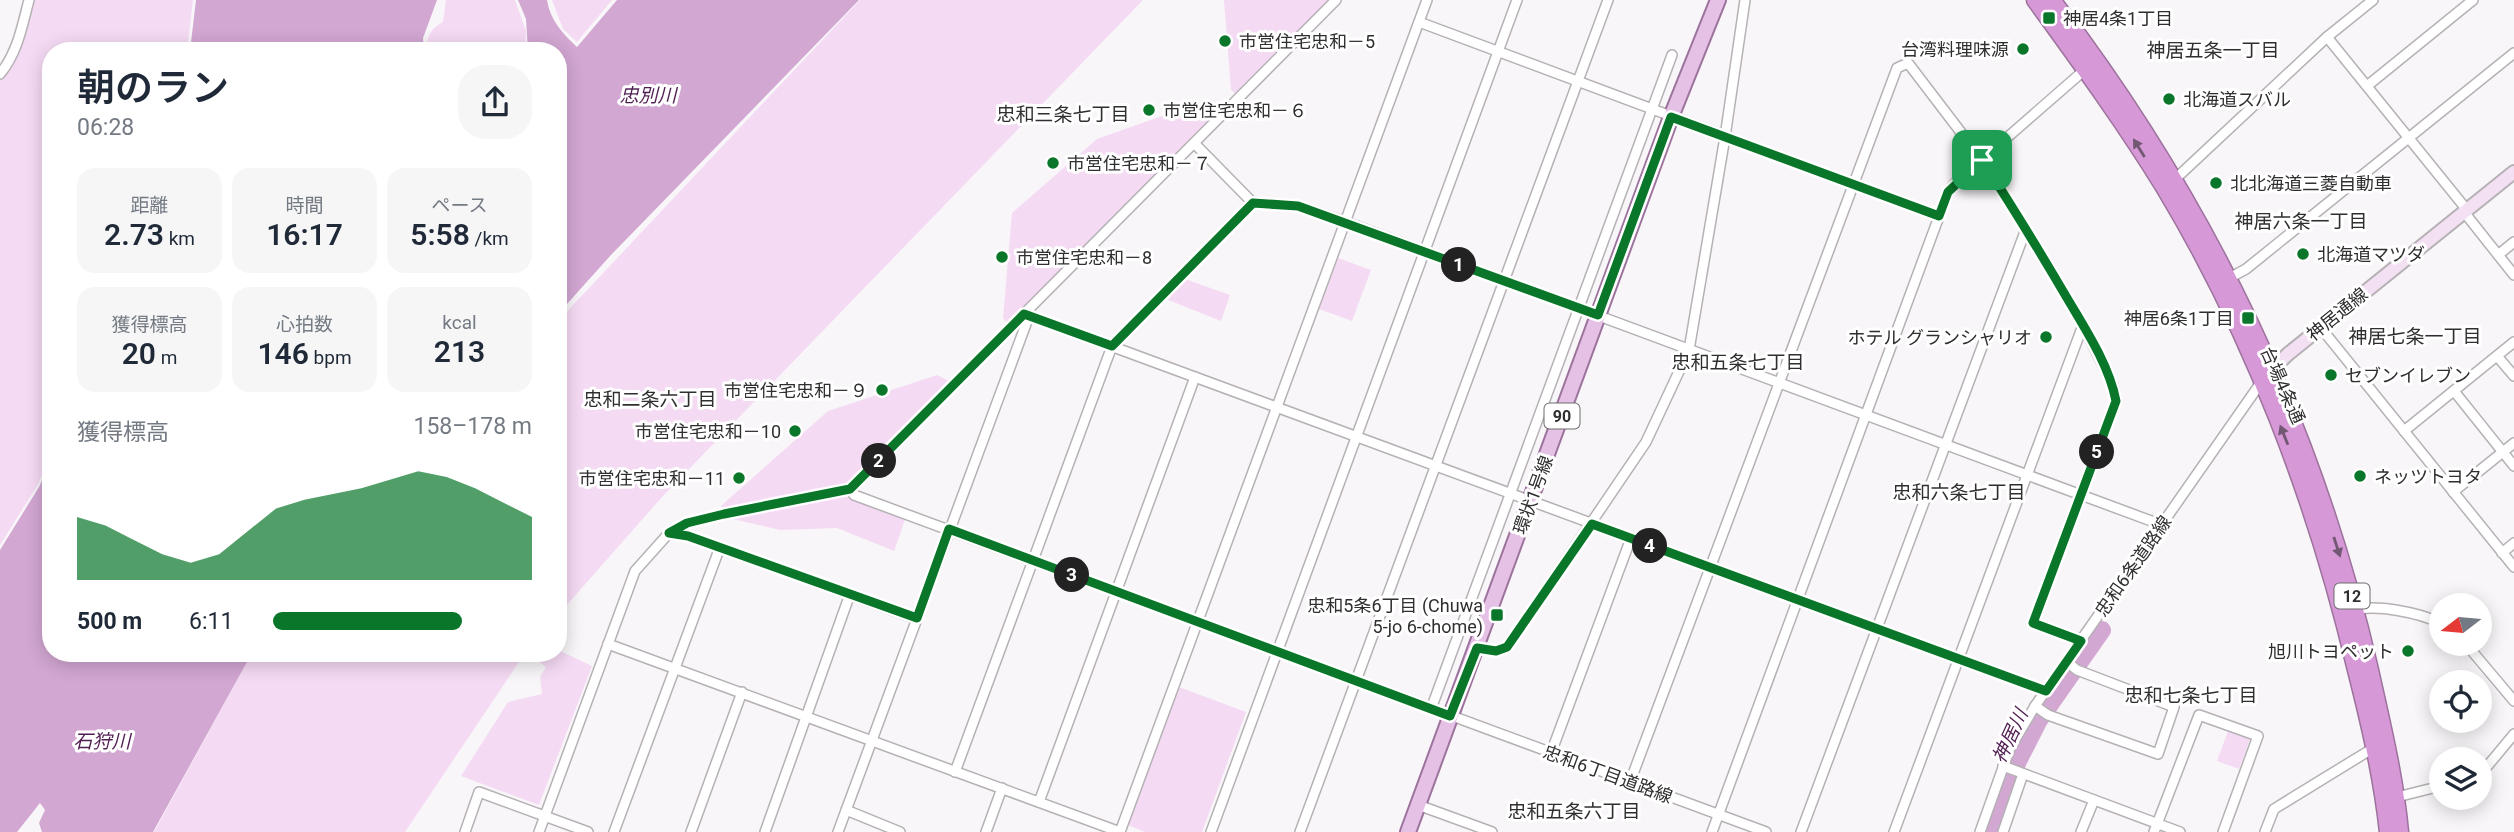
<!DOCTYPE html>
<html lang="ja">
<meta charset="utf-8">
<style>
:root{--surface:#fff;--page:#f6f6f7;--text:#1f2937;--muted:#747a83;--accent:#097629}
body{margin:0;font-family:Roboto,"Noto Sans JP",sans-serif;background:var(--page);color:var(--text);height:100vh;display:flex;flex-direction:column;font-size:26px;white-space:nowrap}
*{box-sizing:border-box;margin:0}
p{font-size:23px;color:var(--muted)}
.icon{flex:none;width:38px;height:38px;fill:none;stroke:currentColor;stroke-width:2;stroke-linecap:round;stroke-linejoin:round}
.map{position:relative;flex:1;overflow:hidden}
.panel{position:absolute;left:42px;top:42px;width:525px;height:620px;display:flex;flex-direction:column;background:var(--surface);border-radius:28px;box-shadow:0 4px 18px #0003}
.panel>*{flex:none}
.needle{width:46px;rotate:254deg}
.fabs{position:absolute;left:2429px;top:593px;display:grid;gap:14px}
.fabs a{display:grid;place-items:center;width:63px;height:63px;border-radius:50%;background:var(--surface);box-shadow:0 4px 18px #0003;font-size:35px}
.pin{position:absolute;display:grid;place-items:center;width:60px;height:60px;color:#fff;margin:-30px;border-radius:14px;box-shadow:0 4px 10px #0006}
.km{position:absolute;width:35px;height:35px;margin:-18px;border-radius:50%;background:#222;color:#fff;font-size:19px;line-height:35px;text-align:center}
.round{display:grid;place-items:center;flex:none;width:74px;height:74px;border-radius:28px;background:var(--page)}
.headline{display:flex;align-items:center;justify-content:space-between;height:119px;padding:0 35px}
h1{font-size:38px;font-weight:600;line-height:52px}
.metrics{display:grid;grid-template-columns:repeat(3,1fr);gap:10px;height:119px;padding:7px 35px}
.metrics div{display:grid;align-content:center;border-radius:18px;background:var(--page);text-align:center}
.metrics b{font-size:30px;font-weight:600}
.metrics small{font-size:19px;font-weight:400}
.metrics p{font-size:19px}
.chart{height:196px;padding:14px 35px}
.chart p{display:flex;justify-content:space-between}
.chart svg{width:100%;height:126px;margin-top:7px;fill:var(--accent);opacity:.7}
ul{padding:0 35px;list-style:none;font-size:23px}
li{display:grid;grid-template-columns:112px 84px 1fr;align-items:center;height:52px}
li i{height:18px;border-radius:9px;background:var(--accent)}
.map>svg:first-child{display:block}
.green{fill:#f5daf4}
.water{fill:#d2a7d2}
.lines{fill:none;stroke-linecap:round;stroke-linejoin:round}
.river{stroke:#d2a7d2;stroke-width:18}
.street-casing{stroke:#b5b1b5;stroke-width:12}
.secondary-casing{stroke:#b5b1b5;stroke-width:16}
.primary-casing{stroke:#9c739c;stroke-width:18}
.highway-casing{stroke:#9c739c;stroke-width:19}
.street{stroke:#fff;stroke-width:9}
.secondary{stroke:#f3e0f3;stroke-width:12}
.primary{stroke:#e6c1e6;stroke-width:14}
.highway{stroke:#d698d6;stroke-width:16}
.oneway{fill:#725872}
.route-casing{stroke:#fff;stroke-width:14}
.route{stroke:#097629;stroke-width:9}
.poi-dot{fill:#097629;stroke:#fff;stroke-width:2.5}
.labels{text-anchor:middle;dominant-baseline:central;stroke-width:6;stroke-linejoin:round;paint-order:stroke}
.shield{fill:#fff;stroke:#6e6d6e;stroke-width:2}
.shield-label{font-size:16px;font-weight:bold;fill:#302e30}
.poi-label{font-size:18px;fill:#302e30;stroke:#fff;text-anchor:start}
.street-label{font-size:18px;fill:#302e30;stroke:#fff}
.neighbourhood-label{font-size:19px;fill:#302e30;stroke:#fff}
.water-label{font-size:19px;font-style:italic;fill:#511e52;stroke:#fff}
</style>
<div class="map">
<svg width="2514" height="832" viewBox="0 0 2514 832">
<rect width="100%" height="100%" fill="#f9f6f9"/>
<g class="green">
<path d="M 33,0 L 193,0 L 187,51 L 51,51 L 51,455 L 37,486 L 0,545 L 0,81 C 22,59 26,29 33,0 Z"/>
<path d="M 446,0 L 515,0 L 526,31 L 525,51 L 426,51 C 427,36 431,28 443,22 Z"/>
<path d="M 552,0 L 612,0 L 577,42 L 563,29 Z"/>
<path d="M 860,0 L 1143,0 L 662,497 L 558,615 L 558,321 Z"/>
<path d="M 1224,0 L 1336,0 L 1239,97 L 1231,90 Z"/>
<path d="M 1210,99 L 1224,112 L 1011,328 L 1003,318 L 1012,213 L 1097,139 Z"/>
<path d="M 1338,258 L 1371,270 L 1352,321 L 1319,309 Z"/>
<path d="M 1185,279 L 1230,295 L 1221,321 L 1166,299 Z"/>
<path d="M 937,375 L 955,384 L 850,489 L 907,514 L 894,551 L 837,528 L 780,530 L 733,519 L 724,514 L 721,506 L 828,411 Z"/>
<path d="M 558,650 L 592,666 L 539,805 L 461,776 L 508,702 L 542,694 L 540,677 L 546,667 L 539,662 L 548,653 L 558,653 Z"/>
<path d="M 252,653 L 525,653 L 405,832 L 154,832 Z"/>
<path d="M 1179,687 L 1246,712 L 1202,832 L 1145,832 L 1128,825 Z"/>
<path d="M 2228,731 L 2250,739 L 2239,769 L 2217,761 Z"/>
</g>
<g class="water">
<path d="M 196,0 L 437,0 L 423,38 L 424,51 L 190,51 Z"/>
<path d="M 518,0 L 547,0 C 550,20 563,34 577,47 L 617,0 L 859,0 L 610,256 L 558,314 L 558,51 L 528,51 L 526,19 Z"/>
<path d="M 51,461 L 51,653 L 252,653 L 153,832 L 42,832 L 39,823 L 45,810 L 40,803 L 17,832 L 0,832 L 0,550 L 39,487 Z"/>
</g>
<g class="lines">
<path class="river" d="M 1991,832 L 2018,761 L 2039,720 L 2102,630"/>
<defs>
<g id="street">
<path d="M 1419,22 L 1939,216"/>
<path d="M 2327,37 L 2467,210"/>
<path d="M 0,74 C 18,52 22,26 29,0"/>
<path d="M 2367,86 L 2473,0"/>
<path d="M 1194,143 L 1253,203 L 1298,206 L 1346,222 L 2162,525"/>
<path d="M 2171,183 L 2327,37 L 2373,0"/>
<path d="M 2464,212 L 2514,275"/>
<path d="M 2498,255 L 2514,242"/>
<path d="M 2224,281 L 2246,269 L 2514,53"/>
<path d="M 1024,314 L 2046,691"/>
<path d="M 2321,328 L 2514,567"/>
<path d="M 2497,356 L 2514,376"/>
<path d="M 2454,391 L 2514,466"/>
<path d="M 2404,431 L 2514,342"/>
<path d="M 850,489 L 854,495 L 1766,832"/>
<path d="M 2453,492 L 2514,443"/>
<path d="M 669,533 L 688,536 L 917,619"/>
<path d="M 2502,553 L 2514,543"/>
<path d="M 2351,611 C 2375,603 2419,613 2441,623"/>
<path d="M 608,644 L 1120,832"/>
<path d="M 2466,644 L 2514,701"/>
<path d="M 1477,648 L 1496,651 L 1507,647 L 1646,442 L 1689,350 L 1725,137 L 1745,0"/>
<path d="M 2035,706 L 2048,715 L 2158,754 L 2174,707 L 2077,670 L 2067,662"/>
<path d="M 1431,709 L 1672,55"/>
<path d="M 1551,753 L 1631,538"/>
<path d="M 2003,766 L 2180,832"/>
<path d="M 955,772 L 1112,346 L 1253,203"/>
<path d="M 2480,775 L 2514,734"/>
<path d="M 1630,782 L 1897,68 L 1908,63 L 1982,160 L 2026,229 L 2083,325 L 2113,385 L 2116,401 L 2033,623 L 2081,641"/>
<path d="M 2393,798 L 2441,786"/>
<path d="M 1039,802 L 1195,377"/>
<path d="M 1418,805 L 1492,832"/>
<path d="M 846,810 L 900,832"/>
<path d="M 465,832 L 479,792 L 588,832"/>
<path d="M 539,832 L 635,571 L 669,533 L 687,523 L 724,514 L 850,489 L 1336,0"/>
<path d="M 614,832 L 720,547"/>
<path d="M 691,832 L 742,692"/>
<path d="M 765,832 L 850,594"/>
<path d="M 838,832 L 1029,316"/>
<path d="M 986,832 L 1002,788"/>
<path d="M 1120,832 L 1427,0"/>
<path d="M 1211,832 L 1517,0"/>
<path d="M 1300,832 L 1608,0"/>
<path d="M 1712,832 L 1948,192 L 1955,183 L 2088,67"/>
<path d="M 1801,832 L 2026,229"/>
<path d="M 1894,832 L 2083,325"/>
<path d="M 1980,832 L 2010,748 L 2035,706 L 2262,381"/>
<path d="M 2003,832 L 2023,774"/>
<path d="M 2081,832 L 2094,800"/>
<path d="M 2154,832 L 2199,715 L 2258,736 L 2223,832"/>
<path d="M 2265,832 L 2274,809 L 2375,747"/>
</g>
<path id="secondary" d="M 2266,375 L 2288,354 L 2514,172"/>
<path id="primary" d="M 1408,832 L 1671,117 L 1718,0"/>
<g id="highway">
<path d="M 2035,0 C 2080,62 2124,122 2164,187 C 2252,333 2316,501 2355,666 C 2369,721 2382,776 2388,832"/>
<path d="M 2052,0 C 2205,200 2314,425 2370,670 C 2382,724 2395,777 2400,832"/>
</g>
</defs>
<use href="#street" class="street-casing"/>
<use href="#secondary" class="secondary-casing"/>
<use href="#primary" class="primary-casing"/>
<use href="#highway" class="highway-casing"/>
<use href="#street" class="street"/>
<use href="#secondary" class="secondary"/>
<use href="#primary" class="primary"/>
<use href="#highway" class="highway"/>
</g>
<defs><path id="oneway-solid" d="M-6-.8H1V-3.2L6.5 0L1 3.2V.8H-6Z" transform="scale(1.75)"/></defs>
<g class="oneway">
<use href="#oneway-solid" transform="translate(2139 148) rotate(-122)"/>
<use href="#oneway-solid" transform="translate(2284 435) rotate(-112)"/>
<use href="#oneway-solid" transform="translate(2337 547) rotate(72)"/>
</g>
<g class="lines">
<defs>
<path id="route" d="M 1671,117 L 1939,216 L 1948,192 L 1982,160 C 2012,206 2040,252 2067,298 C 2086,330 2109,365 2116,401 L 2033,623 L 2081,641 L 2046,691 L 1592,524 L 1507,647 L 1496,651 L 1477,648 L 1450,716 L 949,529 L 917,618 L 688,536 L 669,533 L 687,523 L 724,514 L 850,489 L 1024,314 L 1112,346 L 1253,203 L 1298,206 L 1598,315 Z"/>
</defs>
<use href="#route" class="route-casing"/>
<use href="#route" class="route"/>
</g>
<g class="poi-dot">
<rect x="2042" y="11" width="14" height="14" rx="3.5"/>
<circle cx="1225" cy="41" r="7"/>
<circle cx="2023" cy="49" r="7"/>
<circle cx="2169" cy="99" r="7"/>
<circle cx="1149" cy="110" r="7"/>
<circle cx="1053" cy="163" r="7"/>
<circle cx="2216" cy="183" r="7"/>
<circle cx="2303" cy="254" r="7"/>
<circle cx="1002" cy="257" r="7"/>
<rect x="2241" y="311" width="14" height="14" rx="3.5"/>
<circle cx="2046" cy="337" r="7"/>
<circle cx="2331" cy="375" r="7"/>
<circle cx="882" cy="390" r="7"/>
<circle cx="795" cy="431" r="7"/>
<circle cx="2360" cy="476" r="7"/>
<circle cx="739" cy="478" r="7"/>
<rect x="1490" y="608" width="14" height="14" rx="3.5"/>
<circle cx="2408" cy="651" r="7"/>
</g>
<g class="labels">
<g class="shield">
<rect x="1544.5" y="403.5" width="35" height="25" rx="5"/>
<rect x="2334.5" y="583.5" width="35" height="25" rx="5"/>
</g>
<g class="shield-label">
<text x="1562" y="416">90</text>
<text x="2352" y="596">12</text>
</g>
<g class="poi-label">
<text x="2063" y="18">神居4条1丁目</text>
<text x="1239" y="41">市営住宅忠和－5</text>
<text x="2009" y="49" text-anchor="end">台湾料理味源</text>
<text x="2183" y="99">北海道スバル</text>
<text x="1163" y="110">市営住宅忠和－６</text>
<text x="1067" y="163">市営住宅忠和－７</text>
<text x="2230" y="183">北北海道三菱自動車</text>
<text x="2317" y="254">北海道マツダ</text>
<text x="1016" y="257">市営住宅忠和－8</text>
<text x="2234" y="318" text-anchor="end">神居6条1丁目</text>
<text x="2032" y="337" text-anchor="end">ホテル グランシャリオ</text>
<text x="2345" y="375">セブンイレブン</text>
<text x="868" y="390" text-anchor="end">市営住宅忠和－９</text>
<text x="781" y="431" text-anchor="end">市営住宅忠和－10</text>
<text x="2374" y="476">ネッツトヨタ</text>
<text x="725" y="478" text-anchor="end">市営住宅忠和－11</text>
<text x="1483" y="605" text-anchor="end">忠和5条6丁目 (Chuwa<tspan x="1483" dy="21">5-jo 6-chome)</tspan></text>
<text x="2394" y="651" text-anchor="end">旭川トヨペット</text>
</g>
<g class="street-label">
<text transform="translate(2337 314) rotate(-39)">神居通線</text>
<text transform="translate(2283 385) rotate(66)">台場4条通</text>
<text transform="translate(1533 495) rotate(-70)">環状1号線</text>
<text transform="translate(2133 566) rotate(-55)">忠和6条道路線</text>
<text transform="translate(1608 774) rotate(20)">忠和6丁目道路線</text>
</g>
<g class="neighbourhood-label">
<text x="2213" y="50">神居五条一丁目</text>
<text x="1063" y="114">忠和三条七丁目</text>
<text x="2301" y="221">神居六条一丁目</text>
<text x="2415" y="336">神居七条一丁目</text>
<text x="1738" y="362">忠和五条七丁目</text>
<text x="650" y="399">忠和二条六丁目</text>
<text x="1959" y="492">忠和六条七丁目</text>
<text x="2191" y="695">忠和七条七丁目</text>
<text x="1574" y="811">忠和五条六丁目</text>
</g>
<g class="water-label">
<text x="648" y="95">忠別川</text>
<text transform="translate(2010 736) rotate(-65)">神居川</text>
<text x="102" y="741">石狩川</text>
</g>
</g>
</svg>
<div class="fabs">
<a><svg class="needle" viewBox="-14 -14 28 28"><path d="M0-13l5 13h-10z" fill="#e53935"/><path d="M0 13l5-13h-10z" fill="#747a83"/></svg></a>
<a><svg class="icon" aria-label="locate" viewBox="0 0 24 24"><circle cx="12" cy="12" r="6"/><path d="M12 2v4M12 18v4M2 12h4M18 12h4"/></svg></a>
<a><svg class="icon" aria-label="layers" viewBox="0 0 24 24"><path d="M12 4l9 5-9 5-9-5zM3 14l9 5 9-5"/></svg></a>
</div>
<div class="pin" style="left:1982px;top:160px;background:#1e9e55"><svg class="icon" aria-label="arrive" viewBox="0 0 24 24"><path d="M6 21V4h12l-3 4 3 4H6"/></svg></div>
<b class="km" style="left:1459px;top:265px">1</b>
<b class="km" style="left:879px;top:461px">2</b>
<b class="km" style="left:1072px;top:575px">3</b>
<b class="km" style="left:1650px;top:546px">4</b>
<b class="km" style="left:2097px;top:452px">5</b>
<section class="panel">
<div class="headline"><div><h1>朝のラン</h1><p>06:28</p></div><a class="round"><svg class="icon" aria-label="share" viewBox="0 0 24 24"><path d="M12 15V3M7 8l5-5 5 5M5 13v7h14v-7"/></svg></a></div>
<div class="metrics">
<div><p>距離</p><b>2.73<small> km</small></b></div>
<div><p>時間</p><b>16:17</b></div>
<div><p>ペース</p><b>5:58<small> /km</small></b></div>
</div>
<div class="metrics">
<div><p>獲得標高</p><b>20<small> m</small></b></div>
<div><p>心拍数</p><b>146<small> bpm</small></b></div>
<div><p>kcal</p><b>213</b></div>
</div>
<div class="chart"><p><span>獲得標高</span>158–178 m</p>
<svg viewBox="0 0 160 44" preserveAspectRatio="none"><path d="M0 44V22L10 25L20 30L30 35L40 38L50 35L60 27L70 19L80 16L90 14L100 12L110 9L120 6L130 8L140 12L150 17L160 22V44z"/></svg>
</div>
<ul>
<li><b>500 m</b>6:11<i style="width:73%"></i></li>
</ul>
</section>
</div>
